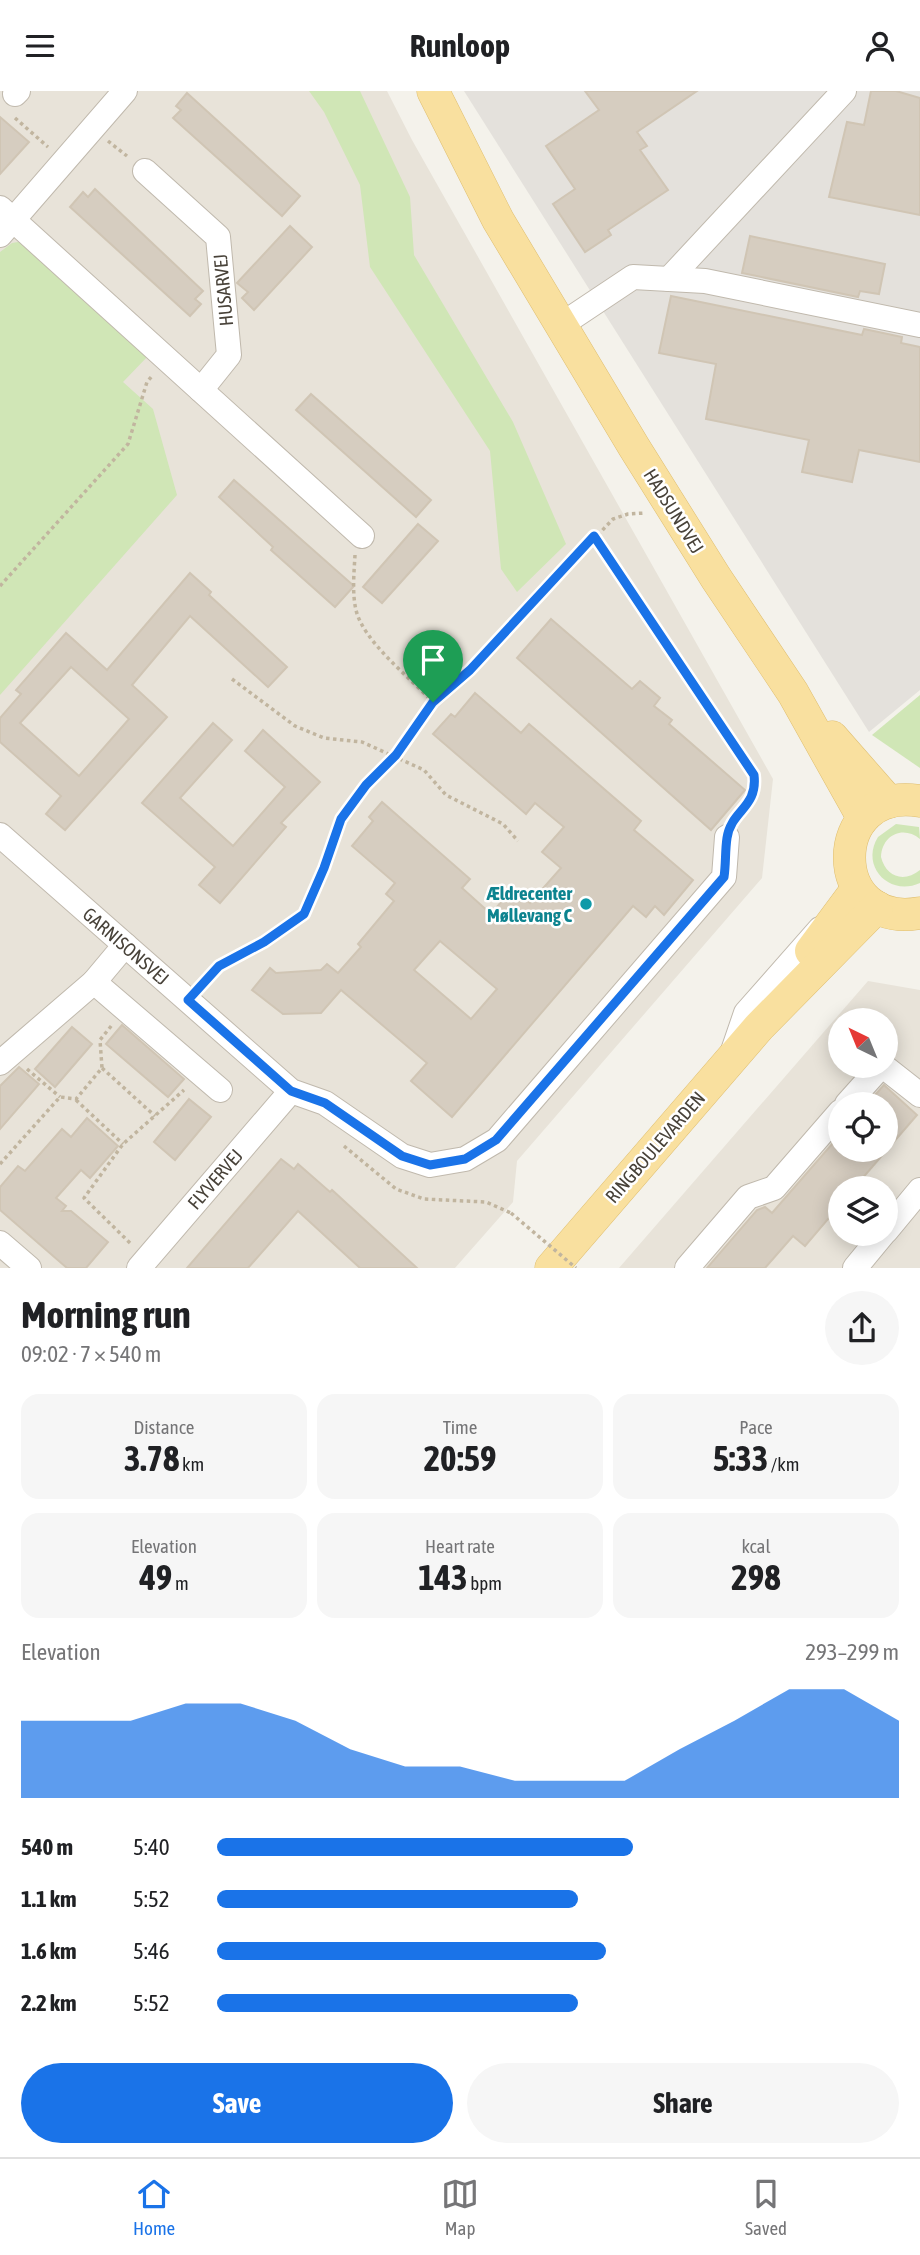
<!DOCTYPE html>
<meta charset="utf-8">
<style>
:root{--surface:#fff;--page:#f6f6f6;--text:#202124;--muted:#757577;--line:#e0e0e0;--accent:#1a73e8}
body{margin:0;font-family:"Asap Condensed",sans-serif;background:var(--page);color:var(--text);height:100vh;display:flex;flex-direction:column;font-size:26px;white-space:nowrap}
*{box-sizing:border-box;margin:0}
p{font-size:23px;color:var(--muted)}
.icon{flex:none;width:38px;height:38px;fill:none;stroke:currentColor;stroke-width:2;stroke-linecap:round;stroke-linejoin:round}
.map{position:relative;height:1177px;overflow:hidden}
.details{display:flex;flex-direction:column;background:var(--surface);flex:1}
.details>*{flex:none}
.needle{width:46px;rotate:317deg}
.controls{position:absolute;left:828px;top:917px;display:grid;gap:14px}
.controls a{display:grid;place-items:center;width:70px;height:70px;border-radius:50%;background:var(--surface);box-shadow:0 4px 18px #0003;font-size:35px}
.pin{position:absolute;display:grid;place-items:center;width:60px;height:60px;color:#fff;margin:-72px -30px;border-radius:50% 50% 50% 0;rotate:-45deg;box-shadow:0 0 7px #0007}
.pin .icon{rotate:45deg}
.round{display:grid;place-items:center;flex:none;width:74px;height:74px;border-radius:37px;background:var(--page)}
.head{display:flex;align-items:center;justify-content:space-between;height:119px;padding:0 21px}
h1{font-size:38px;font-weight:700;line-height:52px}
.stats{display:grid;grid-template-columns:repeat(3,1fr);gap:10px;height:119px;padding:7px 21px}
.stats div{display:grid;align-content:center;border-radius:18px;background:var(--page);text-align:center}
.stats b{font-size:35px;font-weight:700}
.stats small{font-size:19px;font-weight:400}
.stats p{font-size:19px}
.chart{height:196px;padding:14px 21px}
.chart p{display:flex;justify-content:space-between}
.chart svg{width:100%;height:126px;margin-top:7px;fill:var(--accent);opacity:.7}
.primary-button{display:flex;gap:14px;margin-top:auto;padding:14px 21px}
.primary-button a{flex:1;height:80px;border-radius:42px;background:var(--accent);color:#fff;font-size:28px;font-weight:700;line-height:80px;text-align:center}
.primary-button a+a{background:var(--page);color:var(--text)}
ul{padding:0 21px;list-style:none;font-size:23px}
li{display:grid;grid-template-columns:112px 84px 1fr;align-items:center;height:52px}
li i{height:18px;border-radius:9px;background:var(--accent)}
header{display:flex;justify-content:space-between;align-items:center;height:91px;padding:0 21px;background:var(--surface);font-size:32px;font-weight:700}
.dock{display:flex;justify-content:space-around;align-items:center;height:98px;border-top:2px solid var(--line);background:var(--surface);font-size:19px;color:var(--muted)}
.dock a{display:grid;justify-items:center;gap:4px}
.dock .on{color:var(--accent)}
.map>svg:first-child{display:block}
.residential{fill:#e8e3d9;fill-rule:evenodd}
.industrial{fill:#e4e1dc}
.green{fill:#d0e6b6}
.building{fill:#d6cdc0;stroke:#d0c5b4;stroke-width:2;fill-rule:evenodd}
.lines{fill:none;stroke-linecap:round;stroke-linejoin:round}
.minor-casing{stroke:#c0b9ad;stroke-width:26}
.major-casing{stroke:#dfbe6f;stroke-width:33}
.path{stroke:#c1b59f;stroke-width:3.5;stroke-dasharray:3.5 3.5;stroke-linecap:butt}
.minor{stroke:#fff;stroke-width:24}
.major{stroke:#f9e09f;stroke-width:32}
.path-bridge{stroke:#c1b59f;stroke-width:3.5;stroke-dasharray:3.5 3.5;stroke-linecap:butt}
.route-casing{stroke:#fff;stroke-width:14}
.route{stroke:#1a73e8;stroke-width:9}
.culture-dot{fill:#0f9aa8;stroke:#fff;stroke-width:2.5}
.labels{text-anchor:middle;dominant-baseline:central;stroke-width:5;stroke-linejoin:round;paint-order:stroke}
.street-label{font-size:19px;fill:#484239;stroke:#fff}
.culture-label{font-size:19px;font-weight:bold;fill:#0d838f;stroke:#fff;text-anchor:end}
</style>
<header><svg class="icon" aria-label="menu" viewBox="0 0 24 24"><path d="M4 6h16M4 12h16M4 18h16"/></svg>Runloop<svg class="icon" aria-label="person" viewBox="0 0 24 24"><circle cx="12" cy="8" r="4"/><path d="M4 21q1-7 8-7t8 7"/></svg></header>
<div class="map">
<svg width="920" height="1177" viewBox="0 0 920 1177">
<rect width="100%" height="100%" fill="#f4f2eb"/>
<g class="residential">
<path d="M 0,0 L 387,0 L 412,49 L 773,688 L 762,787 L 517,1070 L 513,1111 L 455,1177 L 0,1177 Z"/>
<path d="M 868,890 L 920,899 L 920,1177 L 619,1177 ZM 840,929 L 886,929 L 886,975 L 840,975 ZM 840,1013 L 886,1013 L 886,1059 L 840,1059 ZM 840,1097 L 886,1097 L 886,1143 L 840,1143 Z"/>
</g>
<path class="industrial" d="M 464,0 L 920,0 L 920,599 L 869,641 Z"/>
<g class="green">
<path d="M 309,0 L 360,0 L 410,106 L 414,164 L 513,331 L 566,453 L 517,501 L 501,478 L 490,360 L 370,176 L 360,94 L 324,21 Z"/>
<path d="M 18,151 L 24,153 L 148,265 L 123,291 L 153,318 L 177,404 L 0,604 L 0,161 L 12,152 Z"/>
<path d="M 920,604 L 920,677 L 872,644 Z"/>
<path d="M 896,733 L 919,736 L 920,748 C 903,734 882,744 881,766 C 886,786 904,792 920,779 L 920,792 C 889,806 860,775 878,746 Z"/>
</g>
<g class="building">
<path d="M 585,0 L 697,0 L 637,41 L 647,55 L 640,59 L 668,99 L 608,139 L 611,144 L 585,161 L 553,113 L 575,98 L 546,55 L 599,19 Z"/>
<path d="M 871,0 L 896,0 L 920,7 L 920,124 L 829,106 L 847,31 L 864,34 Z"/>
<path d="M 187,2 L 300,105 L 282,125 L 173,27 L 181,19 L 176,15 Z"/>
<path d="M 0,26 L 29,51 L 0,83 Z"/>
<path d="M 95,98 L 203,200 L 195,208 L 201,213 L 190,225 L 70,116 L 83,101 L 88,106 Z"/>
<path d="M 290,135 L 312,156 L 254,219 L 242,207 L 248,201 L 237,192 Z"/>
<path d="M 750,145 L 885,173 L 879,203 L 860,200 L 858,206 L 742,182 Z"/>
<path d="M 671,205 L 862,244 L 864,238 L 902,246 L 901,252 L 920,256 L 920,371 L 859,359 L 852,391 L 802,381 L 809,349 L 706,328 L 716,273 L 659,262 Z"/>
<path d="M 311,303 L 431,409 L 416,426 L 296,319 Z"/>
<path d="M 234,389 L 354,495 L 335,516 L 271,459 L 273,456 L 219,406 Z"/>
<path d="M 418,433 L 438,450 L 382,512 L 363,496 Z"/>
<path d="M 190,482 L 211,501 L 209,504 L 287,576 L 268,596 L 190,525 L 132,594 L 167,626 L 65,739 L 46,723 L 61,705 L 0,651 L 0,627 L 21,603 L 16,599 L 66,542 L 107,579 ZM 71,576 L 129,628 L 79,685 L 20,632 Z"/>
<path d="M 551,528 L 632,598 L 640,590 L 660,607 L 654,615 L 672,629 L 669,633 L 745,699 L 711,739 L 517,567 Z"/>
<path d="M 475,602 L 521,642 L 529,633 L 641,730 L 634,739 L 693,789 L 664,824 L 655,815 L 646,826 L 633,815 L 452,1026 L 411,990 L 427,972 L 341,899 L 321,922 L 283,923 L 252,899 L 270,877 L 276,882 L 321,879 L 327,873 L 338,882 L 361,856 L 358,853 L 394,810 L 386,803 L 395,792 L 352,755 L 373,730 L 369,726 L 382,711 L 470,788 L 462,797 L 491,823 L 513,797 L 530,812 L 561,777 L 542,761 L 564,736 L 535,712 L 526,723 L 433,643 L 451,623 L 455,626 ZM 440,850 L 497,898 L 471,928 L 414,879 Z"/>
<path d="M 213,632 L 232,649 L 180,707 L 233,755 L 285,696 L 245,660 L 263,639 L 320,691 L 281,732 L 286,736 L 220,812 L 199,794 L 215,776 L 142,712 Z"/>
<path d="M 122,934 L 184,988 L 168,1006 L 106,953 Z"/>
<path d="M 72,936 L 92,953 L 55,996 L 35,978 Z"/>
<path d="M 19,976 L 39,993 L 0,1038 L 0,995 Z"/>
<path d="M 884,994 L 917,1024 L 854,1097 L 840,1097 L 840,1114 L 805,1155 L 793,1145 L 765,1177 L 707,1177 L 757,1119 L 765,1116 L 772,1122 L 840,1044 L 840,1059 L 886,1059 L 886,1013 L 867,1013 Z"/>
<path d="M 189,1008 L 211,1026 L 175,1069 L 154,1051 Z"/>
<path d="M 87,1027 L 118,1055 L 90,1087 L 81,1079 L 56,1107 L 66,1115 L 62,1120 L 71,1120 L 108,1151 L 86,1177 L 67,1177 L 0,1119 L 0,1096 L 18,1075 L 25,1080 L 62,1038 L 71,1046 Z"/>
<path d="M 281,1068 L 294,1078 L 298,1073 L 330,1101 L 332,1099 L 417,1177 L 360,1177 L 298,1120 L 248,1177 L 187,1177 Z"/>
</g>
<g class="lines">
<defs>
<g id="minor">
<path d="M 15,3 L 18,0"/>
<path d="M 145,80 L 218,146 L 229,264 L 201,299"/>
<path d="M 0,117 L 362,445"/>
<path d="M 0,144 L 125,0"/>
<path d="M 669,188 L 844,0"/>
<path d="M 561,234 L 633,186 L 705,190 L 920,234"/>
<path d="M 0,744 L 291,1000 L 325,1012 L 402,1065 L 430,1074 L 465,1068 L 497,1049 L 724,786 L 727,746"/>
<path d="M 125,854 L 94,891 L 220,999"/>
<path d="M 733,960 L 746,922 L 820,838"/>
<path d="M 0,972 L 94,891"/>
<path d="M 883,975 L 920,1004"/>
<path d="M 847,1013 L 881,975"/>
<path d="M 886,1140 L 920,1099"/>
<path d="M 0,1152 L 29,1177"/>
<path d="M 139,1177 L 291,1000"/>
<path d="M 687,1177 L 748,1106 L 774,1097 L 840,1021"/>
<path d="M 855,1177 L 883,1143"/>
</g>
<g id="major">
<path d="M 433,0 L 498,129 L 634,356 L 716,487 L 793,602 L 863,727"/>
<path d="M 832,646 L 889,711"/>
<path d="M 920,710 C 826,694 826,839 920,822"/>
<path d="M 811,860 L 857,798"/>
<path d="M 551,1177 L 759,936 L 877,816"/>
</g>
</defs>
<use href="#minor" class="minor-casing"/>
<use href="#major" class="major-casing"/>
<g class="path">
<path d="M 15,27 L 48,56"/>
<path d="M 108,50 L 127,65"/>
<path d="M 594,445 L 754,684 C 756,704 749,712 736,727"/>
<path d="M 355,464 C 354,482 352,502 356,519 C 363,550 410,587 433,611"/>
<path d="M 0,495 L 128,353 L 147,291 L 152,285"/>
<path d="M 232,588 L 295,635 L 324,647 L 362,651 L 424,679 L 446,704 L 503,733 L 518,750"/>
<path d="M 202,891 L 232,866 L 264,851 L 304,823 L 324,777 L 341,728 L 366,694 L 395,664 L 433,611 L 470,579 L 613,428 L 628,423 L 645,422"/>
<path d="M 102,977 L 155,1025"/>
<path d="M 27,978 L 60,1006"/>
<path d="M 76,1009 L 123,1053"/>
<path d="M 344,1055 L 396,1098 L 424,1108 L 486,1111 L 511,1122"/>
<path d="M 0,1073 L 60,1006 L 76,1008 L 102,977 L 100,949 L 112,934"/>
<path d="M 130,1152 L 84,1107 L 123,1053 L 184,999"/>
</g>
<use href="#minor" class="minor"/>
<use href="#major" class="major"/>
<path class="path-bridge" d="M 511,1122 L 576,1177"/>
</g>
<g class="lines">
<defs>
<path id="route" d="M 594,445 L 754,684 C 758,717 731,719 727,747 C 725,760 726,773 724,786 L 496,1049 L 465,1068 L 430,1074 L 402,1065 L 325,1012 L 291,1000 L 188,909 L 219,875 L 264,851 L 304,823 L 324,777 L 341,728 L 366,694 L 396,664 L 433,611 L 470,579 Z"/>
</defs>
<use href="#route" class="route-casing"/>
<use href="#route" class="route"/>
</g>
<circle class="culture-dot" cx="586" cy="813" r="7"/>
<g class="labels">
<g class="street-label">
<text transform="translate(223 199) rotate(-95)">HUSARVEJ</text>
<text transform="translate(674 420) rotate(58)">HADSUNDVEJ</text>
<text transform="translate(126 855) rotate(41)">GARNISONSVEJ</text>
<text transform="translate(655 1056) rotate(-49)">RINGBOULEVARDEN</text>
<text transform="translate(215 1088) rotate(-49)">FLYVERVEJ</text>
</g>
<g class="culture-label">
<text x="572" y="802">Ældrecenter<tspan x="572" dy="22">Møllevang C</tspan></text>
</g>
</g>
</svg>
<div class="controls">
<a><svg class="needle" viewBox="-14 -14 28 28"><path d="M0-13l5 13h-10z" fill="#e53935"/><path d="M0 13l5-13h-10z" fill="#757577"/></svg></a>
<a><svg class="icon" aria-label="locate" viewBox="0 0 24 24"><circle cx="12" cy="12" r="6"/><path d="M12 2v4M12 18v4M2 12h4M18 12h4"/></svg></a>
<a><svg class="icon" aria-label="layers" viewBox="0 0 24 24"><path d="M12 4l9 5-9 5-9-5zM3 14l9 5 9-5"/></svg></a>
</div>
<div class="pin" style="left:433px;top:611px;background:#1e9e55"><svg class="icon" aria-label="arrive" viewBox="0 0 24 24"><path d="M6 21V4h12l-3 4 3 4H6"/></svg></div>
</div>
<section class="details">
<div class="head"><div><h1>Morning run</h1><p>09:02 · 7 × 540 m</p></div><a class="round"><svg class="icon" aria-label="share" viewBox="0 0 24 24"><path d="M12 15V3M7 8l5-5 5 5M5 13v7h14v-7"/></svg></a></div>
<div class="stats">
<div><p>Distance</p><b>3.78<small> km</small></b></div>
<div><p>Time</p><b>20:59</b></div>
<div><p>Pace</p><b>5:33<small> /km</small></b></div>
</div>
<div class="stats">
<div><p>Elevation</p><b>49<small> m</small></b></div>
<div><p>Heart rate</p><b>143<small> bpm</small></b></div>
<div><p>kcal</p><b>298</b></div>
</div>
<div class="chart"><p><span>Elevation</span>293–299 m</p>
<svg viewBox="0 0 160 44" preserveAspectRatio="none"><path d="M0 44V17L10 17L20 17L30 11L40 11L50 17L60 27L70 33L80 33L90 38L100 38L110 38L120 27L130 17L140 6L150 6L160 17V44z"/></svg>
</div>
<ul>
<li><b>540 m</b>5:40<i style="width:61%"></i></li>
<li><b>1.1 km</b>5:52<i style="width:53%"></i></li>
<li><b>1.6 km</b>5:46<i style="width:57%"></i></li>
<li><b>2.2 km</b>5:52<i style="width:53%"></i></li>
</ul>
<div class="primary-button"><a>Save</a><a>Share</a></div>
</section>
<nav class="dock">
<a class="on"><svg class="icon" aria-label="home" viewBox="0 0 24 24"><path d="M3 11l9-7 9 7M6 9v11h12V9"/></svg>Home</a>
<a><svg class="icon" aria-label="map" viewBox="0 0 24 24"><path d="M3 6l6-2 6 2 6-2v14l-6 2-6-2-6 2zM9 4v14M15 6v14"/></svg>Map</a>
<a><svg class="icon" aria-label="saved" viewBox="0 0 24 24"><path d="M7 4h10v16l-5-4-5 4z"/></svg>Saved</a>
</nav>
